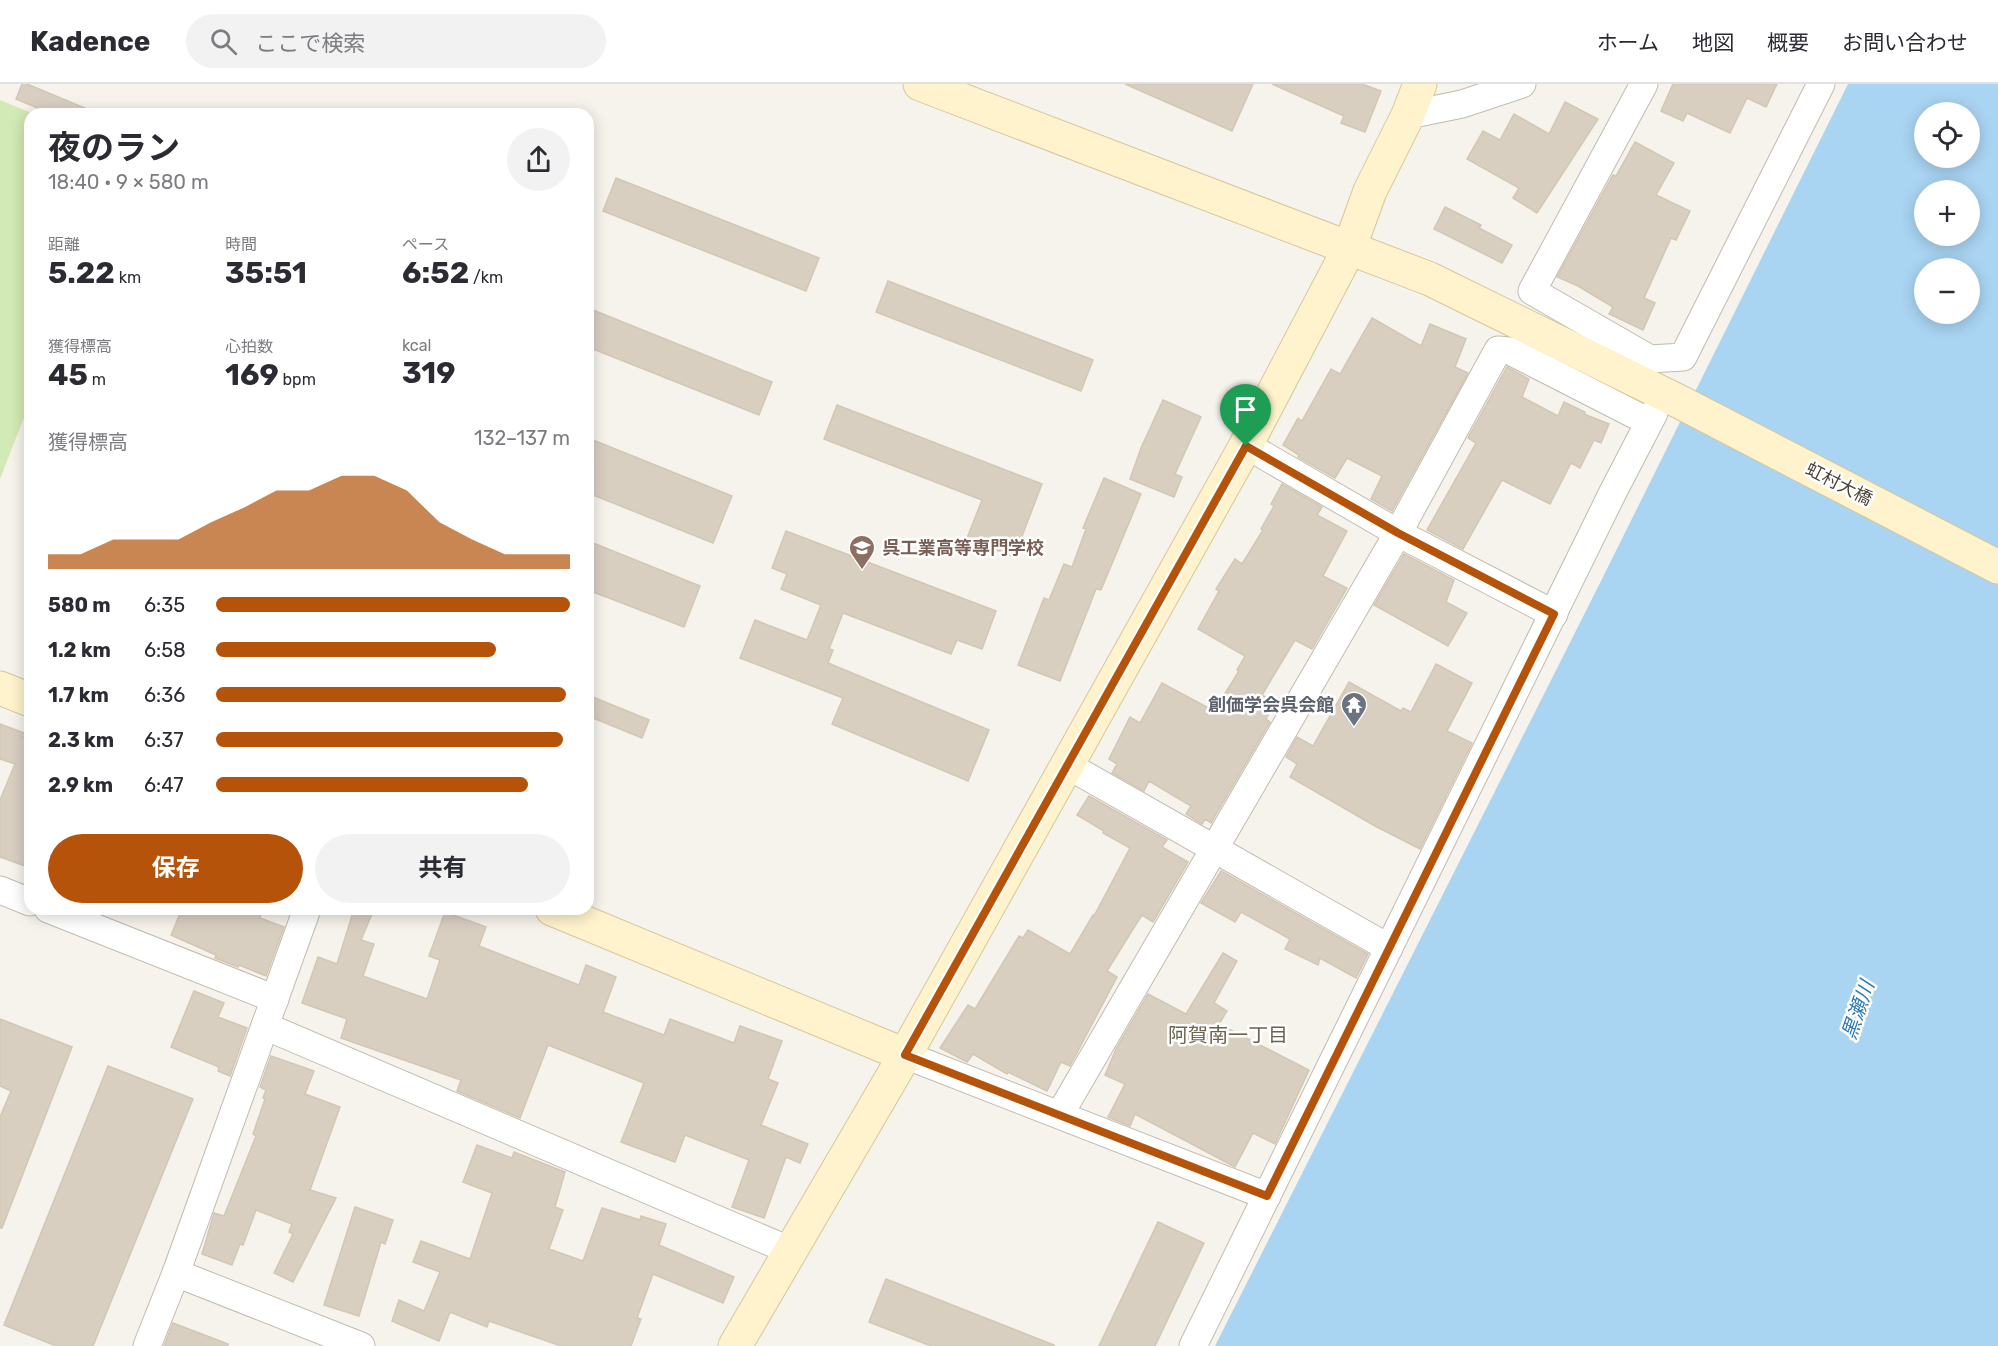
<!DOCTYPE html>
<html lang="ja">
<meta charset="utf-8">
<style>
:root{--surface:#fff;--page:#f2f2f3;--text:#2b2b33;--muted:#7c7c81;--line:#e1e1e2;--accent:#b45309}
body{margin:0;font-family:Rubik,"Noto Sans JP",sans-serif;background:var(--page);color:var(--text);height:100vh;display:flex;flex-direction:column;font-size:22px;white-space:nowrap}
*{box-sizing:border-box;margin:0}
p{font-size:20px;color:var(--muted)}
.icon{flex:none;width:33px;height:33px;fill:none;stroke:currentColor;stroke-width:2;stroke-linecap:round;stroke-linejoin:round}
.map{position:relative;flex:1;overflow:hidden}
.side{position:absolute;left:24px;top:24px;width:570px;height:807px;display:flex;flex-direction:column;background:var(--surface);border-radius:18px;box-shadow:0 3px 15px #0003}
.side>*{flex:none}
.fabs{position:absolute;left:1914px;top:18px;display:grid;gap:12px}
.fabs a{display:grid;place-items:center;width:66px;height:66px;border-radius:50%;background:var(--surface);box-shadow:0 3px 15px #0003;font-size:30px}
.pin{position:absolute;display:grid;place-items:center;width:51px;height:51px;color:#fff;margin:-62px -26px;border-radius:50% 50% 50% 0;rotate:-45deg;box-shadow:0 0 6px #0007}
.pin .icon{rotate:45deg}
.round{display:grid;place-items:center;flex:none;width:63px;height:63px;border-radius:32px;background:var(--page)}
.headline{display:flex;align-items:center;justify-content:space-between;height:102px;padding:0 24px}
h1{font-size:33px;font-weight:700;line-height:45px}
.metrics{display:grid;grid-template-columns:repeat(3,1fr);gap:9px;height:102px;padding:6px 24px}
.metrics div{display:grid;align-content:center}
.metrics b{font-size:30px;font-weight:700}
.metrics small{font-size:16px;font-weight:400}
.metrics p{font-size:16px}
.chart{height:168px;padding:12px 24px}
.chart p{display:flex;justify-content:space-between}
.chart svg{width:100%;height:108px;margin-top:6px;fill:var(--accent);opacity:.7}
.primary-button{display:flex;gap:12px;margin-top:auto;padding:12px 24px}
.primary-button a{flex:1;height:69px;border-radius:36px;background:var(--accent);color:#fff;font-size:24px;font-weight:700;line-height:69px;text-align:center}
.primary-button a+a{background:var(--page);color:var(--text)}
ul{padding:0 24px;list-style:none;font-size:20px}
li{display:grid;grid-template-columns:96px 72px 1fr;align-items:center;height:45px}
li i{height:15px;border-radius:8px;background:var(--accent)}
header{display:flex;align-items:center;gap:36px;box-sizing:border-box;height:84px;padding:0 30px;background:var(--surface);border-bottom:2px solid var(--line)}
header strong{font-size:28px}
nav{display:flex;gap:33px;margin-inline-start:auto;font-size:21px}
.search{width:420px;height:54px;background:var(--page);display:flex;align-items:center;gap:15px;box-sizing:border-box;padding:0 21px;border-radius:33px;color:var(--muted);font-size:22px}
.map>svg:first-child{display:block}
.green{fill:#d2eab5}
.water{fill:#a9d4f2;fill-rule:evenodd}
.building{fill:#d8cfc1;stroke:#d3c7b4;stroke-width:1.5}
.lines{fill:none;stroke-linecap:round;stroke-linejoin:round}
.street-casing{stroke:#c2bbae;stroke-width:29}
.secondary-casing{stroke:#d6c79b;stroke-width:35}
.street{stroke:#fff;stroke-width:27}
.secondary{stroke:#fff3cd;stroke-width:33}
.route-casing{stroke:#fff;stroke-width:12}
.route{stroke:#b45309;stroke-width:8}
.labels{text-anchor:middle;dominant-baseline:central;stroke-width:5;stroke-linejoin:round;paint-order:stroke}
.street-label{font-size:18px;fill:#4b4439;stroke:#fff}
.education-label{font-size:18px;font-weight:bold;fill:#785e54;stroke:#fff;text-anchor:start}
.worship-label{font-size:18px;font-weight:bold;fill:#5b616d;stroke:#fff;text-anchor:end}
.water-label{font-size:20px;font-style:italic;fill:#2e7ab2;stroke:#fff}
.neighbourhood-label{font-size:20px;fill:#6e6250;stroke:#fff}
</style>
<header>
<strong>Kadence</strong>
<div class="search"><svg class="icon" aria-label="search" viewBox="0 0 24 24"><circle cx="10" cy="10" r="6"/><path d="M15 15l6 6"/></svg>ここで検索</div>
<nav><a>ホーム</a><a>地図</a><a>概要</a><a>お問い合わせ</a></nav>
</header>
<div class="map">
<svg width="1998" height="1262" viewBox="0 0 1998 1262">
<rect width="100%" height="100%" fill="#f6f3ec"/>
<path class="green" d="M 0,16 L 34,30 L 30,30 L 30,318 L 0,395 Z"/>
<path class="water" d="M 1848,0 L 1998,0 L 1998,1262 L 1215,1262 L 1599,501 ZM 1924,28 L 1970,28 L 1970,74 L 1924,74 ZM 1924,106 L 1970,106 L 1970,152 L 1924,152 ZM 1924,184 L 1970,184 L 1970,230 L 1924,230 Z"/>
<g class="building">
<path d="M 22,0 L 27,0 L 99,30 L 52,30 L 16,15 Z"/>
<path d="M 1125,0 L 1253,0 L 1232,47 Z"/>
<path d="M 1272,0 L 1362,0 L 1381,7 L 1365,48 L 1341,39 L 1344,32 Z"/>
<path d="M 1673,0 L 1777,0 L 1766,23 L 1747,14 L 1730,49 L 1687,29 L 1683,37 L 1661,27 Z"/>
<path d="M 1565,18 L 1598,35 L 1537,129 L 1513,114 L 1519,104 L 1467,75 L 1483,47 L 1500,56 L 1514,30 L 1549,50 Z"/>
<path d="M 1635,58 L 1674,79 L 1656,111 L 1690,127 L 1676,156 L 1671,154 L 1644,214 L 1655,219 L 1643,246 L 1609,230 L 1613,223 L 1578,202 L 1557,193 L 1613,91 L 1616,92 Z"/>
<path d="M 616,94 L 819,174 L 806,207 L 603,127 Z"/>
<path d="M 1445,123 L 1481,141 L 1479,144 L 1512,161 L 1502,179 L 1434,145 Z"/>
<path d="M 888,197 L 1093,276 L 1081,307 L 876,228 Z"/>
<path d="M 588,224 L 772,298 L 759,331 L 588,263 Z"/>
<path d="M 1372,234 L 1421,262 L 1430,240 L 1466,255 L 1455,283 L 1468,289 L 1392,427 L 1371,415 L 1382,392 L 1347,374 L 1335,394 L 1298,373 L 1299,371 L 1283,361 L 1298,334 L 1302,337 L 1331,285 L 1340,290 Z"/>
<path d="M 1507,283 L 1529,295 L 1522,313 L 1558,332 L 1564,318 L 1585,328 L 1584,330 L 1609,340 L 1601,359 L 1594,356 L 1580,384 L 1571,379 L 1550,420 L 1502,396 L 1463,465 L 1427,446 L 1476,359 L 1468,354 Z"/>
<path d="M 1163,316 L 1201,333 L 1175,390 L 1182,393 L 1174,413 L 1130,395 L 1141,364 Z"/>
<path d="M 837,321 L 1042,400 L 1014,473 L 967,454 L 982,416 L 824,355 Z"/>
<path d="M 588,354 L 732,412 L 713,459 L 588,409 Z"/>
<path d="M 1104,394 L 1141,410 L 1101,506 L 1096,505 L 1060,597 L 1018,581 L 1044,514 L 1049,516 L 1064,480 L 1072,483 L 1086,445 L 1083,444 Z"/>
<path d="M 1282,400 L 1322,423 L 1317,431 L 1347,447 L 1323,492 L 1347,504 L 1312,565 L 1295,556 L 1262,611 L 1275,619 L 1266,635 L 1270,638 L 1211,739 L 1205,735 L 1202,740 L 1186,730 L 1191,722 L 1149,697 L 1144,707 L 1112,689 L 1117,680 L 1109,675 L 1130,633 L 1140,639 L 1162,599 L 1214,627 L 1239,587 L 1237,586 L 1245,572 L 1198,545 L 1219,507 L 1216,505 L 1235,475 L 1242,480 L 1263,446 L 1261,445 L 1274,422 L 1271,420 Z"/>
<path d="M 786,447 L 996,527 L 982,565 L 957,556 L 951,570 L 843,529 L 829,565 L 833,566 L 828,579 L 989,646 L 968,697 L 832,640 L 843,614 L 740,574 L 755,536 L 807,556 L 821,521 L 781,505 L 787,490 L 772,484 Z"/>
<path d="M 588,457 L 700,502 L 684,543 L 588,506 Z"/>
<path d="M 1404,470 L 1454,496 L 1446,518 L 1467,529 L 1448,562 L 1374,521 Z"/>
<path d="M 1436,580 L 1472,599 L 1447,647 L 1472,659 L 1420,765 L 1375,742 L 1290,693 L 1297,680 L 1286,673 L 1297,653 L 1313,662 L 1349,598 L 1401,627 L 1403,624 L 1411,628 Z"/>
<path d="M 588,611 L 649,636 L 642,654 L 588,632 Z"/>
<path d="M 0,640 L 24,649 L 22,653 L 26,653 L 30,644 L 30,784 L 0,773 L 0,716 L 15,680 L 0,675 Z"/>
<path d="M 1089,712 L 1167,756 L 1162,763 L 1188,778 L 1153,838 L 1142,831 L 1130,850 L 1107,887 L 1117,893 L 1071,980 L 1070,982 L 1061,978 L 1047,1007 L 1008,988 L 1007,990 L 973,970 L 967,978 L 940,964 L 968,921 L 975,925 L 1019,852 L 1023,854 L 1028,846 L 1070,870 L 1093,831 L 1094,832 L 1130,764 L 1103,749 L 1104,747 L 1077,731 Z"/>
<path d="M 1221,787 L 1368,870 L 1356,894 L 1320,874 L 1318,881 L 1285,865 L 1290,855 L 1241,828 L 1235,838 L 1201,819 Z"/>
<path d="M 182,825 L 249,825 L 261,830 L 260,834 L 284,843 L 266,892 L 239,881 L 238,883 L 215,874 L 216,871 L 171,851 Z"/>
<path d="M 354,825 L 374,825 L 361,856 L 374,860 L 363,892 L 427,915 L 440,876 L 429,872 L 445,828 L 486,843 L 479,862 L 579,901 L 586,881 L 616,893 L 603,928 L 664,951 L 670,935 L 734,959 L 740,942 L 782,957 L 768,995 L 778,999 L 761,1041 L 808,1060 L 800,1079 L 786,1073 L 764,1134 L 732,1123 L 749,1076 L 685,1051 L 675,1078 L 621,1058 L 644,999 L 548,961 L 520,1034 L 457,1007 L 461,996 L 341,954 L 347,935 L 302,919 L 318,873 L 337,880 Z"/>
<path d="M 1223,869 L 1237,877 L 1214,919 L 1227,927 L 1219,940 L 1309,986 L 1275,1060 L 1253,1049 L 1235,1083 L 1135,1030 L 1130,1042 L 1108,1033 L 1125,1000 L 1105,991 L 1116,965 L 1148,910 L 1186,930 Z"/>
<path d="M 194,907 L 224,919 L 218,933 L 247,944 L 230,992 L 218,987 L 219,983 L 171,963 Z"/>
<path d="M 0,935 L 72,963 L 2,1144 L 0,1144 L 0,1033 L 11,1007 L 0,1002 Z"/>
<path d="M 271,972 L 314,987 L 305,1010 L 340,1023 L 310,1106 L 336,1114 L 293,1198 L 274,1189 L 293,1150 L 289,1148 L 292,1140 L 256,1126 L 243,1161 L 240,1160 L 232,1181 L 202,1170 L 214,1129 L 224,1132 L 256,1052 L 253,1050 L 265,1015 L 263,1014 L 266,1006 L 260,1003 Z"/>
<path d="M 108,982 L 193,1015 L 93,1262 L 56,1262 L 4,1241 Z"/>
<path d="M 477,1061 L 512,1074 L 514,1068 L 565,1088 L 555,1123 L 563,1126 L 549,1165 L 583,1177 L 602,1124 L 640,1136 L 641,1132 L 666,1140 L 659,1161 L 734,1193 L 723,1219 L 653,1190 L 637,1234 L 641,1235 L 631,1262 L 561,1262 L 489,1237 L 487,1243 L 450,1228 L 439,1257 L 392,1237 L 399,1216 L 424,1227 L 440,1188 L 413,1178 L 421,1157 L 470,1175 L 492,1109 L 463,1098 Z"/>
<path d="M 355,1123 L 393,1136 L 385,1160 L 381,1158 L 359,1232 L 324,1221 Z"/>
<path d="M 1158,1138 L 1204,1159 L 1155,1262 L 1099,1262 Z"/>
<path d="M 886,1195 L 1054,1261 L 1053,1262 L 931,1262 L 869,1238 Z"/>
<path d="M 173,1239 L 228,1260 L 228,1262 L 164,1262 Z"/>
</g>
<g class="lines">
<defs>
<g id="street">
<path d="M 1644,0 L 1532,207 L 1650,275 L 1683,273 L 1821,0"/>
<path d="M 1408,31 L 1462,20 L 1522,0"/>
<path d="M 1246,361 L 1398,449 L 1554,530"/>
<path d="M 1067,681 L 1389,864"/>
<path d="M 0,806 L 30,818"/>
<path d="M 48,825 L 275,915"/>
<path d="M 265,942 L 791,1167"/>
<path d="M 905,971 L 1267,1112"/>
<path d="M 1060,1030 L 1398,449 L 1498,266 L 1510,267 L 1649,338"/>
<path d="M 176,1189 L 361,1262"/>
<path d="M 147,1262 L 176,1189 L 307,825"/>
<path d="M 1193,1262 L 1613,408 L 1654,329"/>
</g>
<g id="secondary">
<path d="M 920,0 L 1430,195 L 1680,318 L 1998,483"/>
<path d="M 0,604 L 30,616"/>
<path d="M 552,825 L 905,971"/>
<path d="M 735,1262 L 905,971 L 1246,361 L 1349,165 L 1370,107 L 1408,31 L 1420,0"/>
</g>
</defs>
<use href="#street" class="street-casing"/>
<use href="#secondary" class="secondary-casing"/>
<use href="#street" class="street"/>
<use href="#secondary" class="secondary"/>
</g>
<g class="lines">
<defs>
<path id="route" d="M 1246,362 L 1398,449 L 1554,530 L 1267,1112 L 905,971 Z"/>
</defs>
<use href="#route" class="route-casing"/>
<use href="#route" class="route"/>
</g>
<defs>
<symbol id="school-pin" viewBox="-11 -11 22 30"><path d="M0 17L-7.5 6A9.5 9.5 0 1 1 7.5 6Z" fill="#8d6e63" stroke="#fff"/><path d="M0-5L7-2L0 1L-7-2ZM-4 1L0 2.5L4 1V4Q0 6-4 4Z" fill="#fff"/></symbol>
<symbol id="temple-pin" viewBox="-11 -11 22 30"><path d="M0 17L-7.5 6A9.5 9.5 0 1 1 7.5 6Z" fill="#6b7280" stroke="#fff"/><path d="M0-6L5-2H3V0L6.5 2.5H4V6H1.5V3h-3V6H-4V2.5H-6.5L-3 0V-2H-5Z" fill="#fff"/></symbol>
</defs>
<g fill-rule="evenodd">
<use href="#school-pin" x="847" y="449" width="30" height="40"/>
<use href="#temple-pin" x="1339" y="606" width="30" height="40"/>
</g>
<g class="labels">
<g class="street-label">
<text transform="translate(1839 400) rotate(27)">虹村大橋</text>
</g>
<g class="education-label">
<text x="882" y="464">呉工業高等専門学校</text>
</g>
<g class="worship-label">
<text x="1334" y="621">創価学会呉会館</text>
</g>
<g class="water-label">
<text transform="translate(1858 926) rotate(-71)">黒瀬川</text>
</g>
<g class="neighbourhood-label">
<text x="1228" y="951">阿賀南一丁目</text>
</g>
</g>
</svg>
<div class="fabs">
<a><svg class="icon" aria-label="locate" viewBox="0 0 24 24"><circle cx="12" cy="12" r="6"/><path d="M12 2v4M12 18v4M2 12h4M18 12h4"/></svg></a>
<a>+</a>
<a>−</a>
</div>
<div class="pin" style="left:1246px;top:362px;background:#1e9e55"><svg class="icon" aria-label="arrive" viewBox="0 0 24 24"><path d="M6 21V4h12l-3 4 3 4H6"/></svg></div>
<section class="side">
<div class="headline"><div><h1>夜のラン</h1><p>18:40 · 9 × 580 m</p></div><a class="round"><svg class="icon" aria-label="share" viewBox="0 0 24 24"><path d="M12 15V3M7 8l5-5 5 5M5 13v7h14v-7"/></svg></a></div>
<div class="metrics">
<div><p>距離</p><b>5.22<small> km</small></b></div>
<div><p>時間</p><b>35:51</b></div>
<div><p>ペース</p><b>6:52<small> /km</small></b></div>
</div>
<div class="metrics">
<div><p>獲得標高</p><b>45<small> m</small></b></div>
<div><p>心拍数</p><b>169<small> bpm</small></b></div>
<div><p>kcal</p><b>319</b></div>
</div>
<div class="chart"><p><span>獲得標高</span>132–137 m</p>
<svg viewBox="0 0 160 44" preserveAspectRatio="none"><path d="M0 44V38L10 38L20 32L30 32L40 32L50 25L60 19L70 12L80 12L90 6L100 6L110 12L120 25L130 32L140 38L150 38L160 38V44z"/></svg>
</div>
<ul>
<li><b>580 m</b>6:35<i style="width:100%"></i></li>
<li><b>1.2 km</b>6:58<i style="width:79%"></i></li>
<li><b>1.7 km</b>6:36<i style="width:99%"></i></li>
<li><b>2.3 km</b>6:37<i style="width:98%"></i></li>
<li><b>2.9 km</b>6:47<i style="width:88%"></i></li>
</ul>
<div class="primary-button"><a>保存</a><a>共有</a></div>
</section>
</div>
